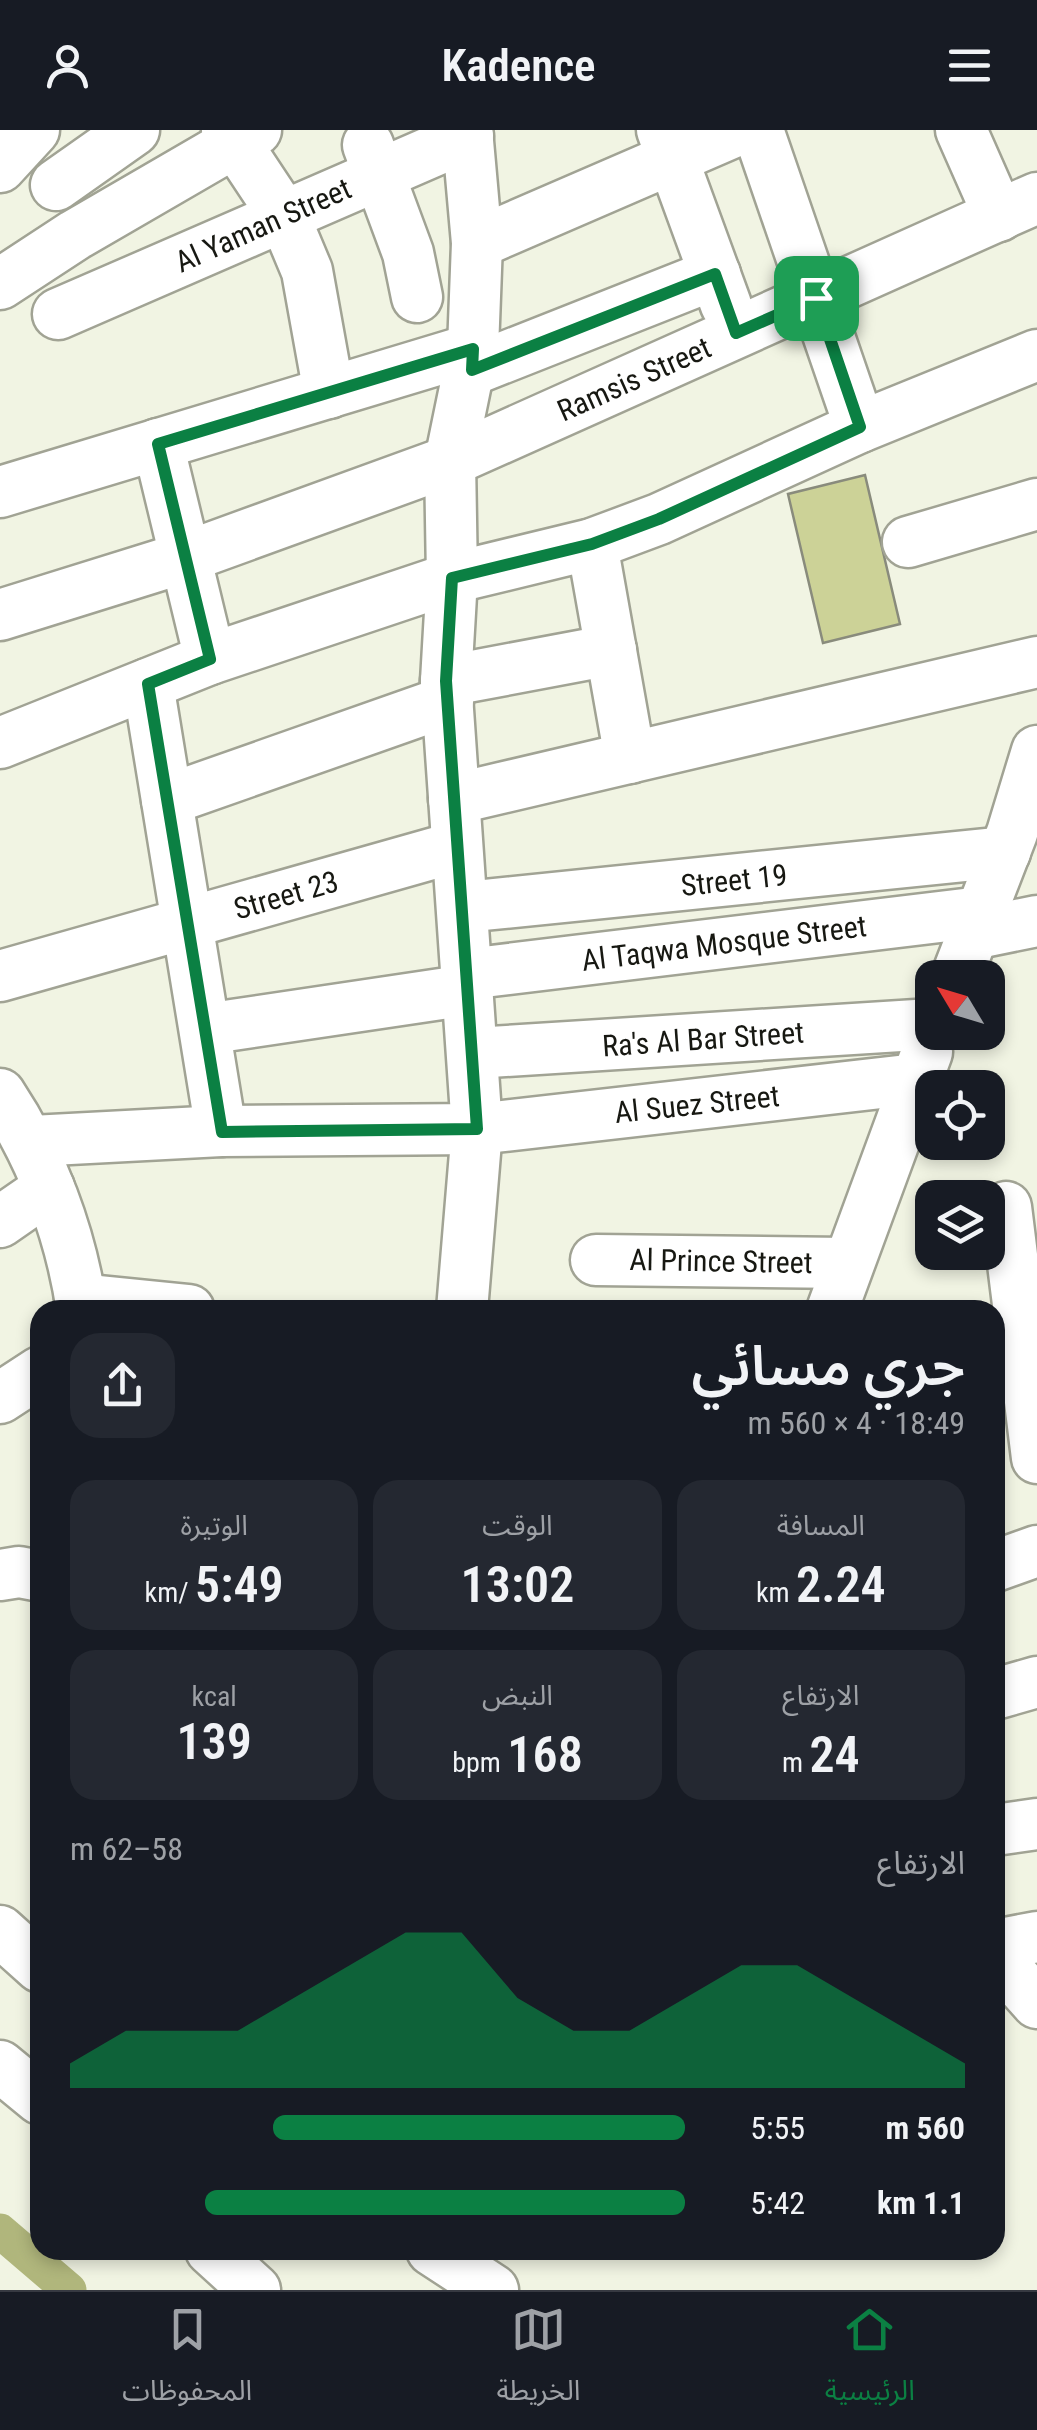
<!DOCTYPE html>
<html lang="ar">
<meta charset="utf-8">
<style>
:root{--surface:#171b24;--page:#242831;--text:#f1f3f6;--muted:#9ea1a6;--line:#363941;--accent:#0b8043}
body{margin:0;font-family:"Roboto Condensed","Noto Sans Arabic",sans-serif;background:var(--page);color:var(--text);direction:rtl;height:100vh;display:flex;flex-direction:column;font-size:38px;white-space:nowrap}
*{box-sizing:border-box;margin:0}
p{font-size:32px;color:var(--muted)}
.icon{flex:none;width:55px;height:55px;fill:none;stroke:currentColor;stroke-width:2;stroke-linecap:round;stroke-linejoin:round}
.map{position:relative;flex:1;overflow:hidden;direction:ltr}
.panel{position:absolute;left:30px;top:1170px;width:975px;height:960px;display:flex;flex-direction:column;background:var(--surface);border-radius:30px;box-shadow:0 5px 15px #0003;direction:rtl}
.panel>*{flex:none}
.needle{width:65px;rotate:308deg}
.controls{position:absolute;left:915px;top:830px;display:grid;gap:20px}
.controls a{display:grid;place-items:center;width:90px;height:90px;border-radius:20px;background:var(--surface);box-shadow:0 5px 15px #0003;font-size:50px}
.pin{position:absolute;display:grid;place-items:center;width:85px;height:85px;color:#fff;margin:-42px;border-radius:20px;box-shadow:0 5px 15px #0006}
.round{display:grid;place-items:center;flex:none;width:105px;height:105px;border-radius:30px;background:var(--page)}
.head{display:flex;align-items:center;justify-content:space-between;height:170px;padding:0 40px}
h1{font-size:55px;font-weight:600;line-height:75px}
.metrics{display:grid;grid-template-columns:repeat(3,1fr);gap:15px;height:170px;padding:10px 40px}
.metrics div{display:grid;align-content:center;border-radius:25px;background:var(--page);text-align:center}
.metrics b{font-size:50px;font-weight:600}
.metrics small{font-size:28px;font-weight:400}
.metrics p{font-size:28px}
.chart{height:280px;padding:20px 40px}
.chart p{display:flex;justify-content:space-between}
.chart svg{width:100%;height:180px;margin-top:10px;fill:var(--accent);opacity:.7}
ul{padding:0 40px;list-style:none;font-size:32px}
li{display:grid;grid-template-columns:160px 120px 1fr;align-items:center;height:75px}
li i{height:25px;border-radius:12px;background:var(--accent)}
header{display:flex;justify-content:space-between;align-items:center;height:130px;padding:0 40px;background:var(--surface);font-size:45px;font-weight:600}
.tab-bar{display:flex;justify-content:space-around;align-items:center;height:140px;border-top:2px solid var(--line);background:var(--surface);font-size:28px;color:var(--muted)}
.tab-bar a{display:grid;justify-items:center;gap:5px}
.tab-bar .current{color:var(--accent)}
.map>svg:first-child{display:block}
.lines{fill:none;stroke-linecap:round;stroke-linejoin:round}
.canal{stroke:#b0b67c;stroke-width:35}
.building{fill:#ccd297;stroke:#898b7c;stroke-width:2.5}
.minor-casing{stroke:#a1a394;stroke-width:55}
.minor{stroke:#fff;stroke-width:50}
.route-casing{stroke:#fff;stroke-width:20}
.route{stroke:#0b8043;stroke-width:12}
.labels{text-anchor:middle;dominant-baseline:central;stroke-width:10;stroke-linejoin:round;paint-order:stroke}
.street-label{font-size:30px;fill:#171812;stroke:#fff}
</style>
<header><svg class="icon" aria-label="menu" viewBox="0 0 24 24"><path d="M4 6h16M4 12h16M4 18h16"/></svg>Kadence<svg class="icon" aria-label="person" viewBox="0 0 24 24"><circle cx="12" cy="8" r="4"/><path d="M4 21q1-7 8-7t8 7"/></svg></header>
<div class="map">
<svg width="1037" height="2160" viewBox="0 0 1037 2160">
<rect width="100%" height="100%" fill="#f1f4e3"/>
<g class="lines">
<path class="canal" d="M 0,2101 L 69,2160"/>
</g>
<path class="building" d="M 865,345 L 900,494 L 823,513 L 788,364 Z"/>
<g class="lines">
<defs>
<g id="minor">
<path d="M 227,0 L 284,86 L 307,141 L 329,263"/>
<path d="M 662,0 L 726,175"/>
<path d="M 758,0 L 860,297"/>
<path d="M 961,0 L 999,86"/>
<path d="M 368,15 L 408,123 L 417,167"/>
<path d="M 0,37 L 34,0"/>
<path d="M 56,55 L 134,0"/>
<path d="M 477,113 L 738,0"/>
<path d="M 0,154 L 75,105 L 256,0"/>
<path d="M 58,184 L 468,6"/>
<path d="M 472,240 L 715,144"/>
<path d="M 158,314 L 210,529"/>
<path d="M 0,362 L 473,219"/>
<path d="M 908,412 L 1037,374"/>
<path d="M 592,414 L 630,628"/>
<path d="M 0,485 L 186,427 L 450,331 L 1037,68"/>
<path d="M 446,551 L 611,520"/>
<path d="M 148,554 L 221,1001"/>
<path d="M 0,613 L 210,529 L 452,448 L 592,414 L 659,389 L 860,297 L 1037,225"/>
<path d="M 454,669 L 1037,532"/>
<path d="M 167,670 L 448,571"/>
<path d="M 464,777 L 1005,722"/>
<path d="M 973,804 L 1037,791"/>
<path d="M 467,844 L 981,782"/>
<path d="M 0,846 L 456,717"/>
<path d="M 956,848 L 1012,703 L 1037,621"/>
<path d="M 205,899 L 468,860"/>
<path d="M 474,923 L 932,894"/>
<path d="M 0,964 C 42,1027 71,1104 82,1180"/>
<path d="M 32,1011 L 221,1001 L 477,999 L 916,949"/>
<path d="M 1006,1077 L 1037,1328"/>
<path d="M 0,1092 L 49,1058"/>
<path d="M 596,1130 L 847,1133"/>
<path d="M 80,1169 L 189,1180"/>
<path d="M 462,1180 L 477,999 L 446,551 L 452,448 L 450,331 L 473,219 L 477,113 L 467,0"/>
<path d="M 832,1180 L 927,922"/>
<path d="M 0,1268 L 40,1242"/>
<path d="M 995,1436 L 1037,1421"/>
<path d="M 0,1445 L 19,1442 L 40,1446"/>
<path d="M 995,1564 L 1037,1552"/>
<path d="M 995,1700 L 1037,1694"/>
<path d="M 0,1801 L 40,1837"/>
<path d="M 995,1815 L 1037,1807"/>
<path d="M 995,1826 L 1037,1873"/>
<path d="M 0,1936 L 40,1969"/>
<path d="M 211,2120 L 255,2160"/>
<path d="M 432,2120 L 493,2160"/>
</g>
</defs>
<use href="#minor" class="minor-casing"/>
<use href="#minor" class="minor"/>
</g>
<g class="lines">
<defs>
<path id="route" d="M 715,144 L 736,203 L 816,168 L 860,297 L 659,389 L 592,414 L 452,448 L 446,551 L 477,999 L 222,1002 L 148,554 L 210,529 L 158,314 L 473,219 L 472,240 Z"/>
</defs>
<use href="#route" class="route-casing"/>
<use href="#route" class="route"/>
</g>
<g class="labels">
<g class="street-label">
<text transform="translate(263 95) rotate(-24)">Al Yaman Street</text>
<text transform="translate(634 249) rotate(-24)">Ramsis Street</text>
<text transform="translate(734 750) rotate(-6)">Street 19</text>
<text transform="translate(286 765) rotate(-16)">Street 23</text>
<text transform="translate(724 813) rotate(-7)">Al Taqwa Mosque Street</text>
<text transform="translate(703 909) rotate(-4)">Ra's Al Bar Street</text>
<text transform="translate(697 974) rotate(-6)">Al Suez Street</text>
<text transform="translate(721 1131) rotate(1)">Al Prince Street</text>
</g>
</g>
</svg>
<div class="controls">
<a><svg class="needle" viewBox="-14 -14 28 28"><path d="M0-13l5 13h-10z" fill="#e53935"/><path d="M0 13l5-13h-10z" fill="#9ea1a6"/></svg></a>
<a><svg class="icon" aria-label="locate" viewBox="0 0 24 24"><circle cx="12" cy="12" r="6"/><path d="M12 2v4M12 18v4M2 12h4M18 12h4"/></svg></a>
<a><svg class="icon" aria-label="layers" viewBox="0 0 24 24"><path d="M12 4l9 5-9 5-9-5zM3 14l9 5 9-5"/></svg></a>
</div>
<div class="pin" style="left:816px;top:168px;background:#1e9e55"><svg class="icon" aria-label="arrive" viewBox="0 0 24 24"><path d="M6 21V4h12l-3 4 3 4H6"/></svg></div>
<section class="panel">
<div class="head"><div><h1>جري مسائي</h1><p>18:49 · 4 × 560 m</p></div><a class="round"><svg class="icon" aria-label="share" viewBox="0 0 24 24"><path d="M12 15V3M7 8l5-5 5 5M5 13v7h14v-7"/></svg></a></div>
<div class="metrics">
<div><p>المسافة</p><b>2.24<small> km</small></b></div>
<div><p>الوقت</p><b>13:02</b></div>
<div><p>الوتيرة</p><b>5:49<small> /km</small></b></div>
</div>
<div class="metrics">
<div><p>الارتفاع</p><b>24<small> m</small></b></div>
<div><p>النبض</p><b>168<small> bpm</small></b></div>
<div><p>kcal</p><b>139</b></div>
</div>
<div class="chart"><p><span>الارتفاع</span>58–62 m</p>
<svg viewBox="0 0 160 44" preserveAspectRatio="none"><path d="M0 44V38L10 30L20 30L30 30L40 22L50 14L60 6L70 6L80 22L90 30L100 30L110 22L120 14L130 14L140 22L150 30L160 38V44z"/></svg>
</div>
<ul>
<li><b>560 m</b>5:55<i style="width:67%"></i></li>
<li><b>1.1 km</b>5:42<i style="width:78%"></i></li>
</ul>
</section>
</div>
<nav class="tab-bar">
<a class="current"><svg class="icon" aria-label="home" viewBox="0 0 24 24"><path d="M3 11l9-7 9 7M6 9v11h12V9"/></svg>الرئيسية</a>
<a><svg class="icon" aria-label="map" viewBox="0 0 24 24"><path d="M3 6l6-2 6 2 6-2v14l-6 2-6-2-6 2zM9 4v14M15 6v14"/></svg>الخريطة</a>
<a><svg class="icon" aria-label="saved" viewBox="0 0 24 24"><path d="M7 4h10v16l-5-4-5 4z"/></svg>المحفوظات</a>
</nav>
